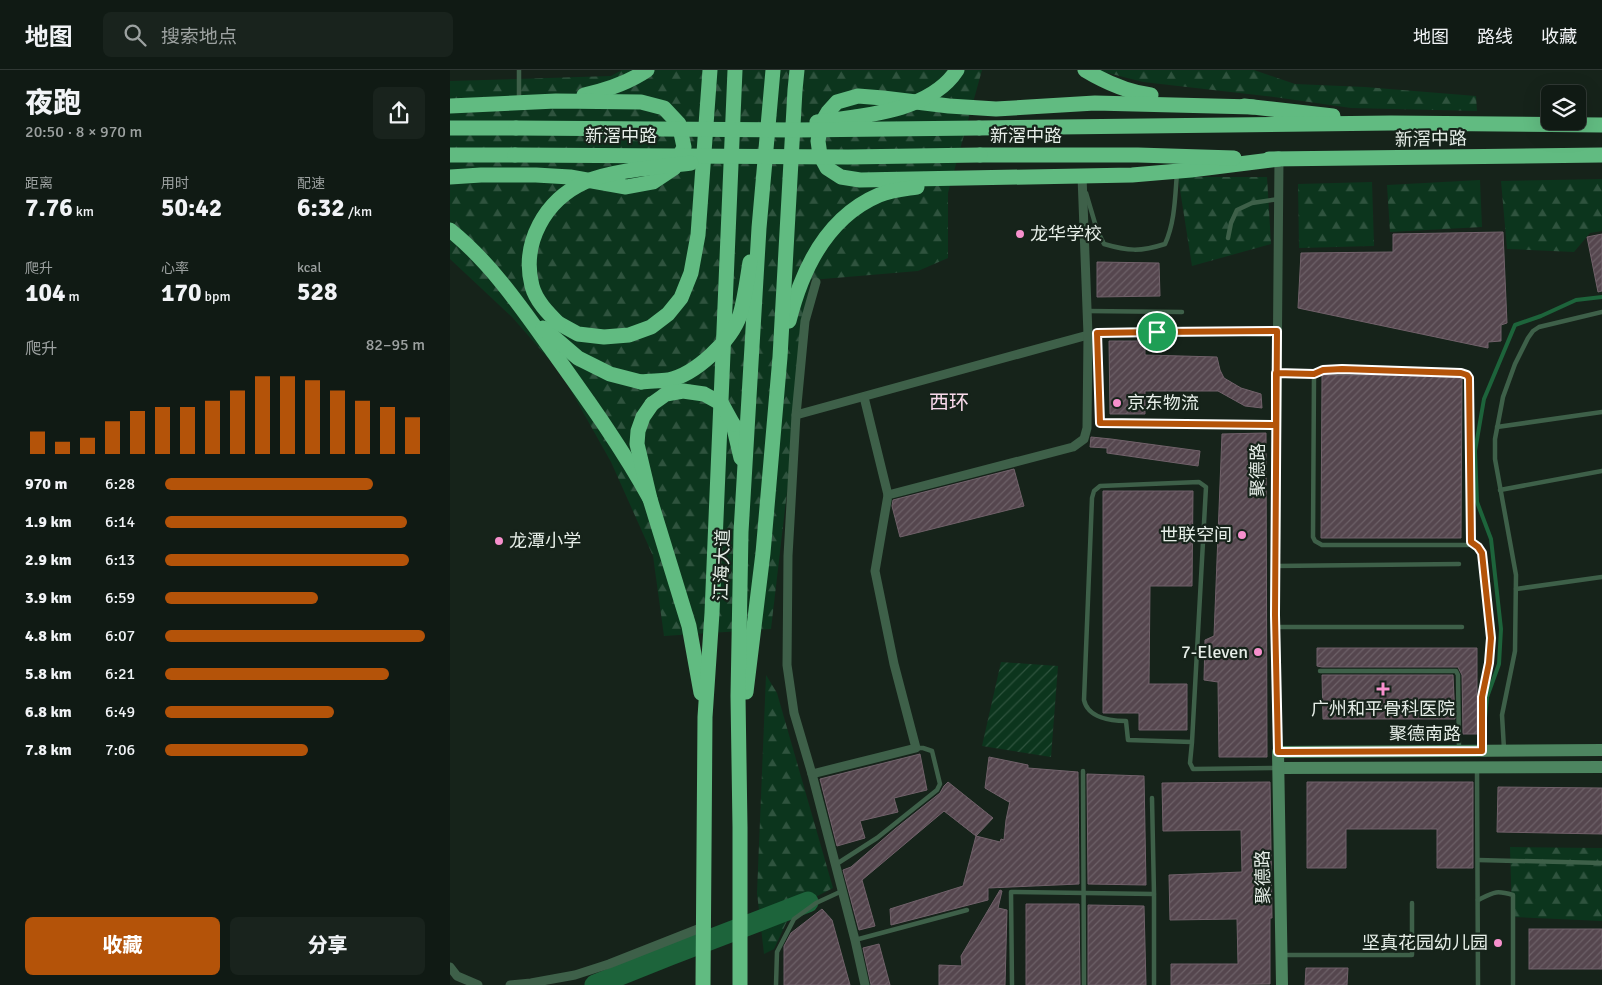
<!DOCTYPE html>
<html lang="zh">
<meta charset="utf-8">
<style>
:root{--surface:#101a14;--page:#19231d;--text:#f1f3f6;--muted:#9ca1a0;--line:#303834;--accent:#b45309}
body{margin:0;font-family:Signika,"Noto Sans SC",sans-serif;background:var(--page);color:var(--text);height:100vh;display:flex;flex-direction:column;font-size:19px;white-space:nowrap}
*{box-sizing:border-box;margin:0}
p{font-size:16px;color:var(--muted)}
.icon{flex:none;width:28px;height:28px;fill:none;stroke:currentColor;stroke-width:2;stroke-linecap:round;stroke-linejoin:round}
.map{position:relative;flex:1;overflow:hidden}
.panel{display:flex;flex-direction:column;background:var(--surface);width:450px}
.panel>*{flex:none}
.buttons{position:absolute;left:1091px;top:15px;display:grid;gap:10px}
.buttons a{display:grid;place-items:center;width:45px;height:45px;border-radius:8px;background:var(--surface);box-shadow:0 5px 20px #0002,0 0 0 1px var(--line);font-size:25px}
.pin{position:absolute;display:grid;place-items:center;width:42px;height:42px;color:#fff;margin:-21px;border:2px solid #fff;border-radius:50%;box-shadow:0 1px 5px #0007}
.round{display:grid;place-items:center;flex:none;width:52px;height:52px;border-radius:8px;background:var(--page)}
.head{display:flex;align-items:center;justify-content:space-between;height:85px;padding:0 25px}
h1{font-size:28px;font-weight:800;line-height:38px}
.metrics{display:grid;grid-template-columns:repeat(3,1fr);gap:8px;height:85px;padding:5px 25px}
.metrics div{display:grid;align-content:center}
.metrics b{font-size:25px;font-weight:800}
.metrics small{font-size:14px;font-weight:400}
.metrics p{font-size:14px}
.chart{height:140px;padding:10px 25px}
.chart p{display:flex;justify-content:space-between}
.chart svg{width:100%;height:90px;margin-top:5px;stroke:var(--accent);stroke-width:6}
.action{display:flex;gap:10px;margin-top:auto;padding:10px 25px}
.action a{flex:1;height:58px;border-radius:8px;background:var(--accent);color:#fff;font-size:20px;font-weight:800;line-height:58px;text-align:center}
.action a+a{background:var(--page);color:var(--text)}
ul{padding:0 25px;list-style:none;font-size:16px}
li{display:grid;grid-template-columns:80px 60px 1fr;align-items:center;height:38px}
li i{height:12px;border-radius:6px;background:var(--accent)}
header{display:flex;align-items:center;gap:30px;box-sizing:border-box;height:70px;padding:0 25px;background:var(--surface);border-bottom:1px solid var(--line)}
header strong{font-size:24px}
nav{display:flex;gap:28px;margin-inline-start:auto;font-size:18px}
.search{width:350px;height:45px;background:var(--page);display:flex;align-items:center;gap:12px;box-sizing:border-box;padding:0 18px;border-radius:8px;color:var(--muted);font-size:19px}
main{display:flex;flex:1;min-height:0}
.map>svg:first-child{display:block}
.forest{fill:url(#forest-firs)}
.garden{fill:url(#garden-furrows)}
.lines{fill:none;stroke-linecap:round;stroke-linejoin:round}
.stream{stroke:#1d643b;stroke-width:4}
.river{stroke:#1d643b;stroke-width:21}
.building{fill:url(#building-hatch);stroke:#71616a}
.lane{stroke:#3e6049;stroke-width:4.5}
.street{stroke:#3e6049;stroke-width:9}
.secondary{stroke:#4d8560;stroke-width:12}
.highway{stroke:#61bb81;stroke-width:15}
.highway-bridge{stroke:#61bb81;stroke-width:15}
.route-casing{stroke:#fff;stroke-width:10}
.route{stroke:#b45309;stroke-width:6}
.poi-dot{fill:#f790cd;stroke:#16231a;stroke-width:2}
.labels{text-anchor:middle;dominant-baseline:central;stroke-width:4.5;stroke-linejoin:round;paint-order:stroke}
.street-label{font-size:18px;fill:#e6eee8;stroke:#16231a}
.poi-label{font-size:18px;fill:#e6eee8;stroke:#16231a;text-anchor:start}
.quarter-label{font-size:20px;fill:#f9daeb;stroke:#16231a}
</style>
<header>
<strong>地图</strong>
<div class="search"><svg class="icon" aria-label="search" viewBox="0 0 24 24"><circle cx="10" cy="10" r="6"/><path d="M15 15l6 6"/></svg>搜索地点</div>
<nav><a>地图</a><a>路线</a><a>收藏</a></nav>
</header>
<main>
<section class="panel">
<div class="head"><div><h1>夜跑</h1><p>20:50 · 8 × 970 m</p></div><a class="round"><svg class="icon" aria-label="share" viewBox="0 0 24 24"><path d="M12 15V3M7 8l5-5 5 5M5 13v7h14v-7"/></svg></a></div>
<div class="metrics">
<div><p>距离</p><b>7.76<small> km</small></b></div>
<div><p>用时</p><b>50:42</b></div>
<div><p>配速</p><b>6:32<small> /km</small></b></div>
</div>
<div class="metrics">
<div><p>爬升</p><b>104<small> m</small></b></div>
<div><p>心率</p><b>170<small> bpm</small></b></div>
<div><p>kcal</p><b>528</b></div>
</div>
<div class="chart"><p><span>爬升</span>82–95 m</p>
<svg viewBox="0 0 160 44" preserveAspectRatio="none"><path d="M5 44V33M15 44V38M25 44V36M35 44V28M45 44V23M55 44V21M65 44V21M75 44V18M85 44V13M95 44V6M105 44V6M115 44V8M125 44V13M135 44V18M145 44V21M155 44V26"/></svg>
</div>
<ul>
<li><b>970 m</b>6:28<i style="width:80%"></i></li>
<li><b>1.9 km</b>6:14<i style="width:93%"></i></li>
<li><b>2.9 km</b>6:13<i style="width:94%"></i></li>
<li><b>3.9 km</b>6:59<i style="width:59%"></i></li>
<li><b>4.8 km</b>6:07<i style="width:100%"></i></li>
<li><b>5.8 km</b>6:21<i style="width:86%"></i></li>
<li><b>6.8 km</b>6:49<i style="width:65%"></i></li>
<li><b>7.8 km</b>7:06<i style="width:55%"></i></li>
</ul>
<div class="action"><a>收藏</a><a>分享</a></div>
</section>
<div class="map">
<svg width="1152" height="915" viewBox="0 0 1152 915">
<defs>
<pattern id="forest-firs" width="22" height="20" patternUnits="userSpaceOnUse" patternTransform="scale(1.25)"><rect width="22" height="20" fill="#0c351d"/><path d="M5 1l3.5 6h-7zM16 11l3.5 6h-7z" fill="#2f533e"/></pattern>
<pattern id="garden-furrows" width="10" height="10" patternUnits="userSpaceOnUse" patternTransform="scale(1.25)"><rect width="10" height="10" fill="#0c351d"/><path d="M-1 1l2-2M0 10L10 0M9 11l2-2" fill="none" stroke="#2f533e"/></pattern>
<pattern id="building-hatch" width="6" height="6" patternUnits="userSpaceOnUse" patternTransform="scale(1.25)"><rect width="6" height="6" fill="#55464e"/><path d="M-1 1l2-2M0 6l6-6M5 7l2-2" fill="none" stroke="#6d6168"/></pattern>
</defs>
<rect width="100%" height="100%" fill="#16231a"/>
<g class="forest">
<path d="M 172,0 L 532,0 L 498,123 L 498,188 L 468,201 L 361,210 L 352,251 L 346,345 L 321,559 L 214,566 L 203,486 L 161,392 L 111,303 L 62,247 L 0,189 L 0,11 L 161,6 Z"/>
<path d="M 646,0 L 804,0 L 845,14 L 915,17 L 1026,26 L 1027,41 L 901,38 L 824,27 L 693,12 Z"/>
<path d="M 728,107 L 817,107 L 821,174 L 742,196 Z"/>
<path d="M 1152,109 L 1152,161 L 1140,163 L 1124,182 L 1057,179 L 1051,111 Z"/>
<path d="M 1030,110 L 1032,157 L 940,162 L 937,115 Z"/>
<path d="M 922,112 L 924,176 L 849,178 L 848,114 Z"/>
<path d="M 316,605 L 327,623 L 383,818 L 352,834 L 338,849 L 324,879 L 314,884 L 307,823 Z"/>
<path d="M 1060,777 L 1152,778 L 1152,851 L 1062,847 Z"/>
</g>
<path class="garden" d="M 551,592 L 608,596 L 601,687 L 532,676 Z"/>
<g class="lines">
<path class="stream" d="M 1035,666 L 1035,648 L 1037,627 L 1049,594 L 1051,559 L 1041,469 L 1027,432 L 1025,381 L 1034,329 L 1065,255 L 1091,246 L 1126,230 L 1152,227"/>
<path class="river" d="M 145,915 L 220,885 L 358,832"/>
</g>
<g class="building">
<path d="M 1053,162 L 1057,253 L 1051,255 L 1051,271 L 1038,272 L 1038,278 L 848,238 L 851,183 L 943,182 L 943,164 Z"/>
<path d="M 1152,164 L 1152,221 L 1148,222 L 1137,167 Z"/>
<path d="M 647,192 L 709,193 L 710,226 L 647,227 Z"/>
<path d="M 659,271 L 695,271 L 695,285 L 767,287 L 770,300 L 774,308 L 791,318 L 811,324 L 812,338 L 795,336 L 768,321 L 695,321 L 695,344 L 660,344 Z"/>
<path d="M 872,305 L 948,305 L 1012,308 L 1011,468 L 871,468 Z"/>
<path d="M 816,363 L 817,687 L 769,687 L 768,612 L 754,610 L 755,570 L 764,566 L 772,364 Z"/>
<path d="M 641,367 L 661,369 L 750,381 L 748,396 L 657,383 L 657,378 L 640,377 Z"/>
<path d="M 564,399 L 574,436 L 450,467 L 442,436 L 443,430 Z"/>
<path d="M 653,421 L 743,421 L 742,516 L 700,516 L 699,614 L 737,614 L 737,660 L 689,660 L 689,643 L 653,643 Z"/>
<path d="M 867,578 L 1027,578 L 1027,664 L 1013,664 L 1012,605 L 1008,597 L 872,597 L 867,596 Z"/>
<path d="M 872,605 L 1003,605 L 1005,649 L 873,649 Z"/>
<path d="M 470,684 L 477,720 L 444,728 L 448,742 L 410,751 L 415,768 L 387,776 L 370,709 Z"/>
<path d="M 539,687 L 578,695 L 578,698 L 628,702 L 629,814 L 538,818 L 538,830 L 441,855 L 440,839 L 513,816 L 526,766 L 550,772 L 551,769 L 554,770 L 556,750 L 560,731 L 559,732 L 535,718 Z"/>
<path d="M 637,704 L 694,706 L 696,815 L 638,814 Z"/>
<path d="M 498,712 L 543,748 L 526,766 L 494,741 L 412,810 L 425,856 L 409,860 L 393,800 L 401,797 L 445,759 L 490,723 L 494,716 Z"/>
<path d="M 820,712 L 822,848 L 820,848 L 820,914 L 721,915 L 721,894 L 788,894 L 787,849 L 720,850 L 719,805 L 792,802 L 791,760 L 713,761 L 712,713 Z"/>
<path d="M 857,712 L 1023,712 L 1023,798 L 987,798 L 987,759 L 896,759 L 896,798 L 857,798 Z"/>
<path d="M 1048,717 L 1152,718 L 1152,764 L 1047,762 Z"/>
<path d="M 550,820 L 552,821 L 548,838 L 557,840 L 555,915 L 489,915 L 489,895 L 512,896 L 511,886 Z"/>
<path d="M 576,834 L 629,834 L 630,915 L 576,915 Z"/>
<path d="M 638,835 L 694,836 L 696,915 L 638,915 Z"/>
<path d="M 372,839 L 382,850 L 400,915 L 334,915 L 334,876 L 341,863 Z"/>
<rect x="1079" y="859" width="73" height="40"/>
<path d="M 429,874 L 440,915 L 421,915 L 413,878 Z"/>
<path d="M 856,898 L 898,898 L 897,915 L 855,915 Z"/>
</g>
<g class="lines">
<g class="lane">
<path d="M 69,0 L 69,31"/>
<path d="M 636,123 L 647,160 L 654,174 C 678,181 690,182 715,174 C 725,152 725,127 727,103"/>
<path d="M 778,168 L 781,153 L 787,140 L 802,133 L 829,129"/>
<path d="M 637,241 L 732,242"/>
<path d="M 828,303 L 864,304 L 873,300 L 893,299 L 1011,303 L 1017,305 L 1019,308 L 1021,472 L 1018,475 L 872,475 L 865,471 L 863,467 L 864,304"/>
<path d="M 826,355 L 650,353 L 647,263 L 827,261"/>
<path d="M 1047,357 L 1152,342"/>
<path d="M 1050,420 L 1152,401"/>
<path d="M 1021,472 L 1029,477 L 1032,483 L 1041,568 L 1039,593 L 1032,627 L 1032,679"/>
<path d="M 825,496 L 1009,494"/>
<path d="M 1066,519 L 1152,507"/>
<path d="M 825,557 L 1012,557"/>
<path d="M 870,601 L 1006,601 L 1008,605 L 1009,680"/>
<path d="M 742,672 L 756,417 L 749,412 L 650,416 L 644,421 L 642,428 L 634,630 C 638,648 661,651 676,651 L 678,670 L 742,672 L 740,693 L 743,699 L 827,698"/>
<path d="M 1054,679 L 1052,645 L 1065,581 L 1066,505 L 1045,389 L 1045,369 L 1053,327 L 1065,294 L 1078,268 L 1083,261 L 1089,257 L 1152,242"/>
<path d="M 1027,699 L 1028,915"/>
<path d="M 633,701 L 634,915"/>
<path d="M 702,728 L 704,824 L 704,915"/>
<path d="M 1028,790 L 1152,793"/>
<path d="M 385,795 L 427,768 L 487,720 L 490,714 L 482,681 L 473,678 L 466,678"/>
<path d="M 1028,830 C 1044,822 1046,820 1063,825 L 1063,915"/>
<path d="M 405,870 L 517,840"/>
<path d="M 833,885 L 962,885 L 962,833"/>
<path d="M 326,915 L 327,882 L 344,849 L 366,833 L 392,821"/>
<path d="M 562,915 L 561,822 L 704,824"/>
</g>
<g class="street">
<path d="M 366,212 L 355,251 L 346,345 L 638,265"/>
<path d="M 414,327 L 438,425"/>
<path d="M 346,345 L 338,486 L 337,595 L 344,643 L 362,704 L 405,870 L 415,915"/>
<path d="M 828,682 L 825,545 L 829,89"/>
<path d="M 362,704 L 466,678 L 444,594 L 425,501 L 438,425 L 623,377 L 634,369 L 637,358 L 638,265 L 632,106"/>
<path d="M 0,897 L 7,906 L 28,915"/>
<path d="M 60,915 L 81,913 L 125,905 L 159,894 L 253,857"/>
</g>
<g class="secondary">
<path d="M 829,698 L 1152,697"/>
<path d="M 832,915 L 828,682 L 1152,680"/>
</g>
<g class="highway">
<path d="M 635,0 C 655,12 678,22 701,25"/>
<path d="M 134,25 C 157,20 178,13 197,0"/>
<path d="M 0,36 L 106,31 L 191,32 L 214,38 L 229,54 L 234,77 L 224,98 L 203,112 L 176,117 L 120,107 L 86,105 L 31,105 L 0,107"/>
<path d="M 794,36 L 883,46"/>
<path d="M 803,37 L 645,33 L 546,39 L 499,36 L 433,28 L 408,26 L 387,32 L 378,42 L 371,54 L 368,71 L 370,85 L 377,98 L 391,107 L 410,110 L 682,105 L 741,100 L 829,89"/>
<path d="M 0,58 L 66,58"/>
<path d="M 529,58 L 941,53 L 1152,55"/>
<path d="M 0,85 L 65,85"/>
<path d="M 530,85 L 688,85 L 784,88"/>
<path d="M 819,89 L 1152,85"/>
<path d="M 0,160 C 40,192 71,237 101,279 C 136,328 171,376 200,429"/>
<path d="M 339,251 C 352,199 377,147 429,125 C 441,120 454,119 467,117"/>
<path d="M 108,253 L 128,264 L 154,267 L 179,265 L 201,257 L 218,244 L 231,228 L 241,203 L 248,165 L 260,0"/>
<path d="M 93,258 L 128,288 L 160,304 L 191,312"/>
<path d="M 202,334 L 193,347 L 188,361 L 187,374 L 200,429 L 239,556 L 251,623"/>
<path d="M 283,354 L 291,388"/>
<path d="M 296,622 L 313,483 L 330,287 L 345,20 L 347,0"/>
<path d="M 253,915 L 255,647 L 262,543 L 285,0"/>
<path d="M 290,915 L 290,757 L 288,626 L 291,462 L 309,158 L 323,0"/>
</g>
<g class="highway-bridge">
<path d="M 367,52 C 412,46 480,42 507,0"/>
<path d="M 66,58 L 346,60 L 529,58"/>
<path d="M 65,85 L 398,87 L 530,85"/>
<path d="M 108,253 C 98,243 86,231 82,216 C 71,173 95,130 135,112 C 163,100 209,97 241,93"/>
<path d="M 191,312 C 200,311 209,311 218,310 C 245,305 281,271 290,245 C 295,228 297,210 300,192"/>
<path d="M 202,334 L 216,324 L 233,321 L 254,324 L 272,334 L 283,354"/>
</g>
</g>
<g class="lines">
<defs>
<path id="route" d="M 707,262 L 827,261 L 825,545 L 828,682 L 1032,681 L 1032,627 L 1039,593 L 1041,568 L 1032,483 L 1028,477 L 1021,472 L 1019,308 L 1017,305 L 1011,303 L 892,299 L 873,300 L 864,304 L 826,303 L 826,355 L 650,353 L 647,263 L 707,262"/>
</defs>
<use href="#route" class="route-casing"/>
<use href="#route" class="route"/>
</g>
<g class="poi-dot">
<circle cx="570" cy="164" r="5"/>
<circle cx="667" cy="333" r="5"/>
<circle cx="792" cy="465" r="5"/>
<circle cx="49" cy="471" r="5"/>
<circle cx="808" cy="582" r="5"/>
<path d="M930.5 611.5h5v5h5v5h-5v5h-5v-5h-5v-5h5z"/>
<circle cx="1048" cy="873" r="5"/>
</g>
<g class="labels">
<g class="street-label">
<text x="171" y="66">新滘中路</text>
<text x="576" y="66">新滘中路</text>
<text transform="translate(981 69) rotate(-1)">新滘中路</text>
<text transform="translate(808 400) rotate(-90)">聚德路</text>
<text transform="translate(272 495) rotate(-88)">江海大道</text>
<text x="975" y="664">聚德南路</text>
<text transform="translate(813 807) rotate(-91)">聚德路</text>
</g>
<g class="poi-label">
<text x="580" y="164">龙华学校</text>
<text x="677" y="333">京东物流</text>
<text x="782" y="465" text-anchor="end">世联空间</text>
<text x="59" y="471">龙潭小学</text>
<text x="798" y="582" text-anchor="end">7-Eleven</text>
<text x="933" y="639" text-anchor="middle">广州和平骨科医院</text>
<text x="1038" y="873" text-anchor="end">坚真花园幼儿园</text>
</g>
<g class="quarter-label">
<text x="499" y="332">西环</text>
</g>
</g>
</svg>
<div class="buttons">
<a><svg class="icon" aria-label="layers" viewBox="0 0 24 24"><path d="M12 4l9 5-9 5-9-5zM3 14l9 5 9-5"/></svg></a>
</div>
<div class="pin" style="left:707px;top:262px;background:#1e9e55"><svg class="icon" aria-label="arrive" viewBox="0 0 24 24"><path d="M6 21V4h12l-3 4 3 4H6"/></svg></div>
</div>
</main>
